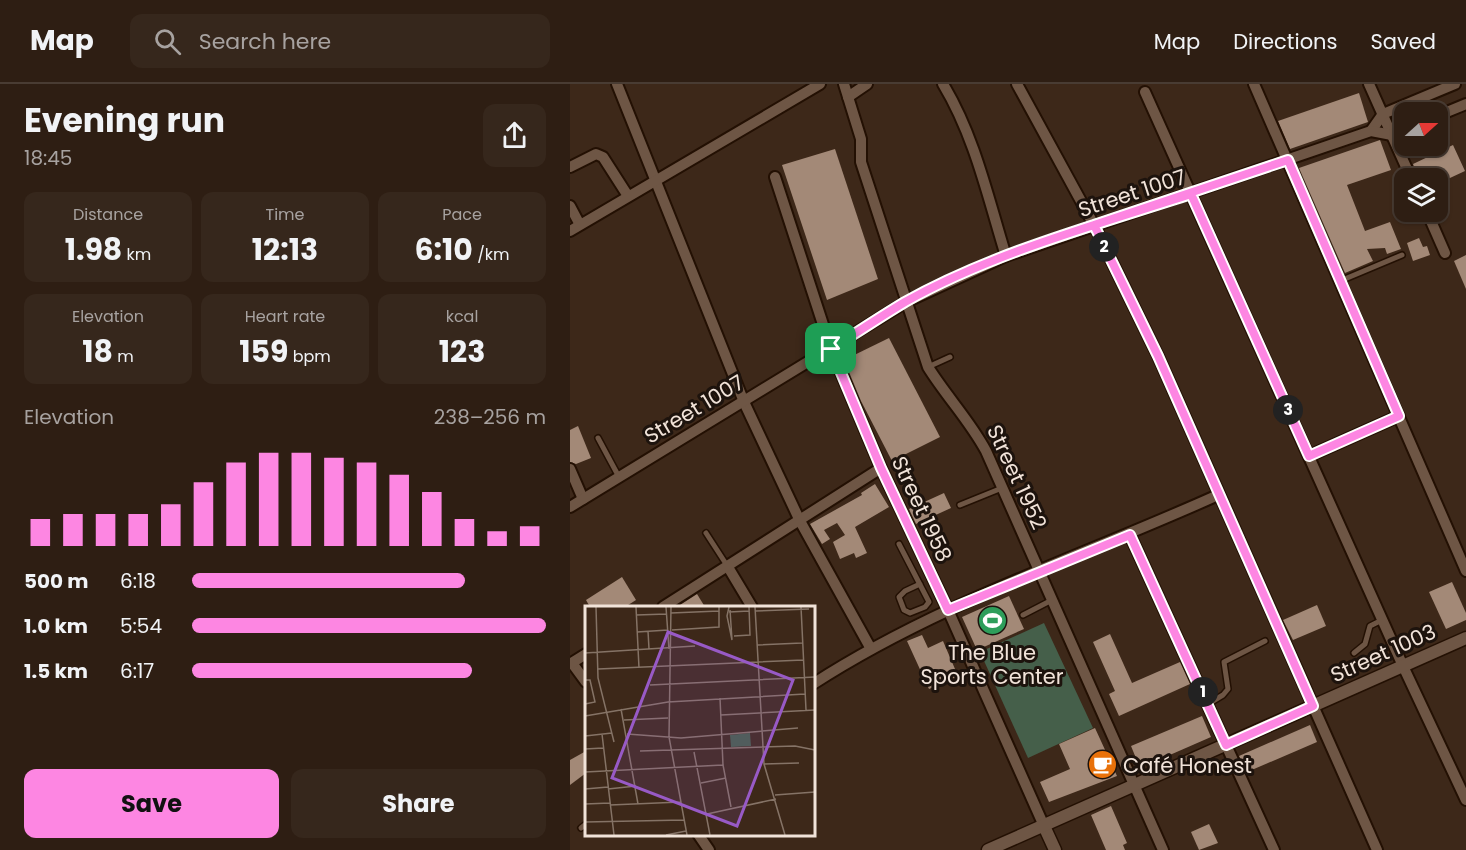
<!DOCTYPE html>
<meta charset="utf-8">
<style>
:root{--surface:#2e1e13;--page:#36271c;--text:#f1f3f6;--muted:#a7a2a0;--line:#493c33;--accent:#fd86e2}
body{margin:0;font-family:Poppins,sans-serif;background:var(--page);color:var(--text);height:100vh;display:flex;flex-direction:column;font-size:22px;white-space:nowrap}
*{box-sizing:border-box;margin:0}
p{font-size:20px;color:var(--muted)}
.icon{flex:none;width:33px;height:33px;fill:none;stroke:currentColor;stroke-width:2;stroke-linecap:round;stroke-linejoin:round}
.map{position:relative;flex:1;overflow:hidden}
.details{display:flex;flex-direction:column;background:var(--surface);width:570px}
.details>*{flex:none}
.needle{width:39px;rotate:69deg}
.fabs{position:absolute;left:824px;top:18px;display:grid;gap:12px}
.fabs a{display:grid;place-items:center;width:54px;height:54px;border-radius:12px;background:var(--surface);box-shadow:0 2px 4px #0004,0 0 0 2px var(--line);font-size:30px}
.pin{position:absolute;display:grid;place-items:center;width:51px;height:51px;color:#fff;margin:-26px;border-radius:12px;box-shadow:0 3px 9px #0006}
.km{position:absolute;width:30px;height:30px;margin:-15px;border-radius:50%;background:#222;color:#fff;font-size:16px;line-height:30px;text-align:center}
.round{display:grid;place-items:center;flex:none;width:63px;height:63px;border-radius:12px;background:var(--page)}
.summary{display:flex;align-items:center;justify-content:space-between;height:102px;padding:0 24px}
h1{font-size:33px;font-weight:700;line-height:45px}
.stats{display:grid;grid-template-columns:repeat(3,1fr);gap:9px;height:102px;padding:6px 24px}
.stats div{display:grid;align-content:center;border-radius:12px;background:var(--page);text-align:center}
.stats b{font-size:30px;font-weight:700}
.stats small{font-size:16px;font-weight:400}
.stats p{font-size:16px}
.chart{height:168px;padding:12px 24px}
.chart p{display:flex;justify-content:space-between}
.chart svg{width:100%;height:108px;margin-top:6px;stroke:var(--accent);stroke-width:6}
.button{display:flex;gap:12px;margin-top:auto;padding:12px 24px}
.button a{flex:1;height:69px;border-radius:12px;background:var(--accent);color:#111;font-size:24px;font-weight:700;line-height:69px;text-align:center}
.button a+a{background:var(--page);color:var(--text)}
ul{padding:0 24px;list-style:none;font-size:20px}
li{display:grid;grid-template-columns:96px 72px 1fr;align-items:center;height:45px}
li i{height:15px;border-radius:8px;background:var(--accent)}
header{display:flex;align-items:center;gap:36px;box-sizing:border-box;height:84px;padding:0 30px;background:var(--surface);border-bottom:2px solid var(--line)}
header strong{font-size:28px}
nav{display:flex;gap:33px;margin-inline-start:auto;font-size:21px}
.search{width:420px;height:54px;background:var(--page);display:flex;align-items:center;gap:15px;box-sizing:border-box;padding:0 21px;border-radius:12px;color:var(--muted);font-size:22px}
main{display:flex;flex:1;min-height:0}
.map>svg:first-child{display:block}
.green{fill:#455f4a}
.building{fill:#a38977}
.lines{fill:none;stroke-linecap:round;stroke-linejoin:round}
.service-casing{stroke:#231003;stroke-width:8}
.minor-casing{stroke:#231003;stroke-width:14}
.tertiary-casing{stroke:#231003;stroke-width:15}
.service{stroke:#6e5645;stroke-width:5}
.minor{stroke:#6e5645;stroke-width:10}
.tertiary{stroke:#6e5645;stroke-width:12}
.route-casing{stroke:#fff;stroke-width:12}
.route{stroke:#fd86e2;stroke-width:8}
.labels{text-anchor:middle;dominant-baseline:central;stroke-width:6;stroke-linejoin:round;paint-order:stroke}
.street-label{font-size:21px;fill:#f1e3d9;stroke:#1d130d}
.poi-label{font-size:21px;fill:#f1e3d9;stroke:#1d130d}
.inset-road{fill:none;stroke:#857366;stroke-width:1.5}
.view{fill:#985ac6;fill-opacity:0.15;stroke:#985ac6;stroke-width:3}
.inset-edge{fill:none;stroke:#f1e3d9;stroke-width:3}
</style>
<header>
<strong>Map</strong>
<div class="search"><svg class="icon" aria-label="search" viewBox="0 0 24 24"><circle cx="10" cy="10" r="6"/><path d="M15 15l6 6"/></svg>Search here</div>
<nav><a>Map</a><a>Directions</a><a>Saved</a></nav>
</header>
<main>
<section class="details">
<div class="summary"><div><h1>Evening run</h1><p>18:45</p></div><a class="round"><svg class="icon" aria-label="share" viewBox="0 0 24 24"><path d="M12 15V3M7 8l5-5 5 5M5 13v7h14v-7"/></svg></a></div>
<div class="stats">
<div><p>Distance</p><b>1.98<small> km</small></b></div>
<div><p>Time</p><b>12:13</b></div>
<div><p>Pace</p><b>6:10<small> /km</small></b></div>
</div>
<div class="stats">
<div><p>Elevation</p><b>18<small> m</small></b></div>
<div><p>Heart rate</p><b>159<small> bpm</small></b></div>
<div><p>kcal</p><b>123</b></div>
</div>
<div class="chart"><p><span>Elevation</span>238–256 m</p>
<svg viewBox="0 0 160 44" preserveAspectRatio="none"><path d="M5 44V33M15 44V31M25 44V31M35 44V31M45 44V27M55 44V18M65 44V10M75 44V6M85 44V6M95 44V8M105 44V10M115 44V15M125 44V22M135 44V33M145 44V38M155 44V36"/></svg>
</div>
<ul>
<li><b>500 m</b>6:18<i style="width:77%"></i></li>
<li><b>1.0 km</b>5:54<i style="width:100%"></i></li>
<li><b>1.5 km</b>6:17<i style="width:79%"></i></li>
</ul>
<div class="button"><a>Save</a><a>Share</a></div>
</section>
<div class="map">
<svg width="896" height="766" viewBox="0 0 896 766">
<rect width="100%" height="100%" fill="#3d2819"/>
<path class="green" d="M 474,539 L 523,644 L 458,674 L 410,568 Z"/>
<g class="building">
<path d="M 789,9 L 798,38 L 720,65 L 708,37 Z"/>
<path d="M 810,56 L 821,86 L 777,101 L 795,147 L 820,138 L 831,165 L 817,170 L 815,164 L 797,165 L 803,177 L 775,189 L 729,84 Z"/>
<path d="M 883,61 L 895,87 L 867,100 L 867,94 L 848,94 L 843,80 Z"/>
<path d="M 265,65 L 308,195 L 257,216 L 212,81 Z"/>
<path d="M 849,154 L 853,163 L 857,162 L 860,171 L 843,177 L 837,159 Z"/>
<path d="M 896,171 L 896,205 L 884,177 Z"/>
<path d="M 319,254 L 370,353 L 322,377 L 291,317 L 274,276 Z"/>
<path d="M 8,342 L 21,374 L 6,380 L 0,378 L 0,346 Z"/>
<path d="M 305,400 L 319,423 L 285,443 L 297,469 L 286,474 L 284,469 L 270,475 L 263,458 L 275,451 L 267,439 L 254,446 L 260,455 L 252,460 L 240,440 L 292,411 L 291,409 Z"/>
<path d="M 374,409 L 381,424 L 346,440 L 339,425 Z"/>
<path d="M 52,493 L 66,516 L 55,523 L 20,523 L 16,516 Z"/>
<path d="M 882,498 L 896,529 L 896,536 L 876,545 L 859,508 Z"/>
<path d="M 127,510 L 135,523 L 107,523 Z"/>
<path d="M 439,512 L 454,545 L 407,566 L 392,533 Z"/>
<path d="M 747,521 L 756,542 L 723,556 L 713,536 Z"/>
<path d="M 540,550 L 562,599 L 610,578 L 620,600 L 549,632 L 539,610 L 545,607 L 523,558 Z"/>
<path d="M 352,551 L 358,564 L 373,557 L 388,592 L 359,605 L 337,557 Z"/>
<path d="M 632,632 L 641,653 L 570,684 L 561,662 Z"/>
<path d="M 740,641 L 747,658 L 677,688 L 669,672 Z"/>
<path d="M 525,644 L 547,692 L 479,718 L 470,698 L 500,685 L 489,660 Z"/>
<path d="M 16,667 L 16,689 L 0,701 L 0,676 Z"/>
<path d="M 541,722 L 557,759 L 553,761 L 555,766 L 536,766 L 521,731 Z"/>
<path d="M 639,740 L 648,759 L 629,766 L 621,748 Z"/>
</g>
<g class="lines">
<defs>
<g id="service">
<path d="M 770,197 L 832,171"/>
<path d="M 358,283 L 380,273"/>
<path d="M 28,354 L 49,393"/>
<path d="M 390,421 L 432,404"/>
<path d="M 136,449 L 158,483"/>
<path d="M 329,460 L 359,518 L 355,523 L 340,529 L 334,526 L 329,513 L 335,507 L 350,500"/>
<path d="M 453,531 L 482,516"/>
<path d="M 784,569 L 795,560 L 800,542 L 812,536"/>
<path d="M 638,620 L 653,611 L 658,605 L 654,578 L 695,557"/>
<path d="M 11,744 L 16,740"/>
</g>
<g id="minor">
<path d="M 47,0 L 174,318 L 230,437 L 301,565"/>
<path d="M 274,0 L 291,55 L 291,78 L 358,283 C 376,312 400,337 416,367 L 593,766"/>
<path d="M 373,0 C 405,53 418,114 436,172"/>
<path d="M 447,0 L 524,141 L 588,272 L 807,766"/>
<path d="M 684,0 L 896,487"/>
<path d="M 799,0 L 841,94"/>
<path d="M 575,8 L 833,582 L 896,716"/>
<path d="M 278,13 L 297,0"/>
<path d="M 867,32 L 896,20"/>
<path d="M 801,47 L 813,30 L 885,0"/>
<path d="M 0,83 L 26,70 L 33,73 L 58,112"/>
<path d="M 205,93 L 261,265 L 311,384 L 378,526 L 474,742"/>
<path d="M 0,122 L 9,139"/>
<path d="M 857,128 L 875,169"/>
<path d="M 0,147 L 250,0"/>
<path d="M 739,372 L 829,332"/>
<path d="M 0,385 L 13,415"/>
<path d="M 0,423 L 336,218 L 436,172 L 801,47 L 822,51 L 834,46"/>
<path d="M 560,451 L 704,766"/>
<path d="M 158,483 L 182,523"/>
<path d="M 93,523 L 311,384"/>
<path d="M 2,579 L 16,598"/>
<path d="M 0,580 L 16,570"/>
<path d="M 243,600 C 368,519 513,472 648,411"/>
<path d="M 128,750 L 139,766"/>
</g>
<g id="tertiary">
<path d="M 474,742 L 485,766"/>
<path d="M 418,766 L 896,554"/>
</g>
</defs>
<use href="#service" class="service-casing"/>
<use href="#minor" class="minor-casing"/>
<use href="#tertiary" class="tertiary-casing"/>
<use href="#service" class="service"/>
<use href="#minor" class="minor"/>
<use href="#tertiary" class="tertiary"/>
</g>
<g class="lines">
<defs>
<path id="route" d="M 261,265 L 311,384 L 378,526 L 560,451 L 656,661 L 743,622 L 588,272 L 524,141 L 718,76 L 829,332 L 739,372 L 621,110 C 526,141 422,169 335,218 C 310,233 286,249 261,265"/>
</defs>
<use href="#route" class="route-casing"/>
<use href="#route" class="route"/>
</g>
<defs>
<symbol id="stadium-disc" viewBox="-11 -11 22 22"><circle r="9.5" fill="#2e9e5b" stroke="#1d130d"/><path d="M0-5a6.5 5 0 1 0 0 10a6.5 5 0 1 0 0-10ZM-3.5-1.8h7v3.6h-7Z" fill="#fff"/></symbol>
<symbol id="cafe-disc" viewBox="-11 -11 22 22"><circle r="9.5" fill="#e8710a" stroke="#1d130d"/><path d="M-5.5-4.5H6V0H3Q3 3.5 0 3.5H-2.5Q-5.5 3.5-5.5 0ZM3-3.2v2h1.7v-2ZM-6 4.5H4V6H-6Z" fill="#fff"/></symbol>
</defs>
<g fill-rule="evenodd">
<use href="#stadium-disc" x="406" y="520" width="33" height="33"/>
<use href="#cafe-disc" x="516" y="664" width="33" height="33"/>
</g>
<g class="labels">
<g class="street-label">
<text transform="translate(562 109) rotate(-18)">Street 1007</text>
<text transform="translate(124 325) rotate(-31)">Street 1007</text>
<text transform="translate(447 393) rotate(65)">Street 1952</text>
<text transform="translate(352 425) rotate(65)">Street 1958</text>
<text transform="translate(813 569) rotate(-24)">Street 1003</text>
</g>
<g class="poi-label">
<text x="422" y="568">The Blue<tspan x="422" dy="24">Sports Center</tspan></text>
<text x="553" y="681" text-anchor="start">Café Honest</text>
</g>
</g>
<g transform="translate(15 522)">
<rect width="230" height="230" fill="#3d2819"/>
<path d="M 165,127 L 166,140 L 146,141 L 145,129 Z" fill="#455f4a"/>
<path class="inset-road" d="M 11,1 L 13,72 L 29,136M 51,1 L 54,62M 81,1 L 84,43M 86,1 L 84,131 L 102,229M 144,1 L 142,10 L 147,34 L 145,4M 170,1 L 179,158 L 200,229M 216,1 L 221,104M 170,5 L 224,3M 144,6 L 164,5M 86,7 L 134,5M 51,9 L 82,8M 87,24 L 134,21 L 134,1M 63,25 L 64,43M 52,26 L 83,24M 149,30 L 165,29 L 164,1M 172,39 L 217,37M 0,47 L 110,40M 13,63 L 218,54M 0,74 L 5,74 L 10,96 L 0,98M 65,79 L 230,71M 135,92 L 138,159 L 146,201M 36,103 L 53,198M 136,109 L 230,104M 0,110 L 83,96 L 220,88M 39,114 L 83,112M 17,128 L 29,229M 42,128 L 96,132 L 213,122M 0,130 L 27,127M 0,143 L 18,142M 55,145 L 210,140 L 230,144M 109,146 L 125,229M 179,158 L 214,157M 0,166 L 138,159M 116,177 L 141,172M 0,183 L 23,181M 23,183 L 51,180M 190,189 L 230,186M 0,198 L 25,197M 25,199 L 96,196M 122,208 L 191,193M 0,216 L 99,214M 81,229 L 101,225"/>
<path class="view" d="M 83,26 L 208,74 L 152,220 L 27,172 Z"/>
<rect width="230" height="230" class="inset-edge"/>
</g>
</svg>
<div class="fabs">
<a><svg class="needle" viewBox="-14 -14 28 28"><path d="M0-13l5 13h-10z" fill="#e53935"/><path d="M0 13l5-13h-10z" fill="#a7a2a0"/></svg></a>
<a><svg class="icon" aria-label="layers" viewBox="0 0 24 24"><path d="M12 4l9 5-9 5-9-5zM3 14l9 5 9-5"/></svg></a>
</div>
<div class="pin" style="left:261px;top:265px;background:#1e9e55"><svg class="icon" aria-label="arrive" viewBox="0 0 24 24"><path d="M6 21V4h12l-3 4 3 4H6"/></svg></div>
<b class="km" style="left:633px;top:608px">1</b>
<b class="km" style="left:534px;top:163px">2</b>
<b class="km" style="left:718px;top:326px">3</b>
</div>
</main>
